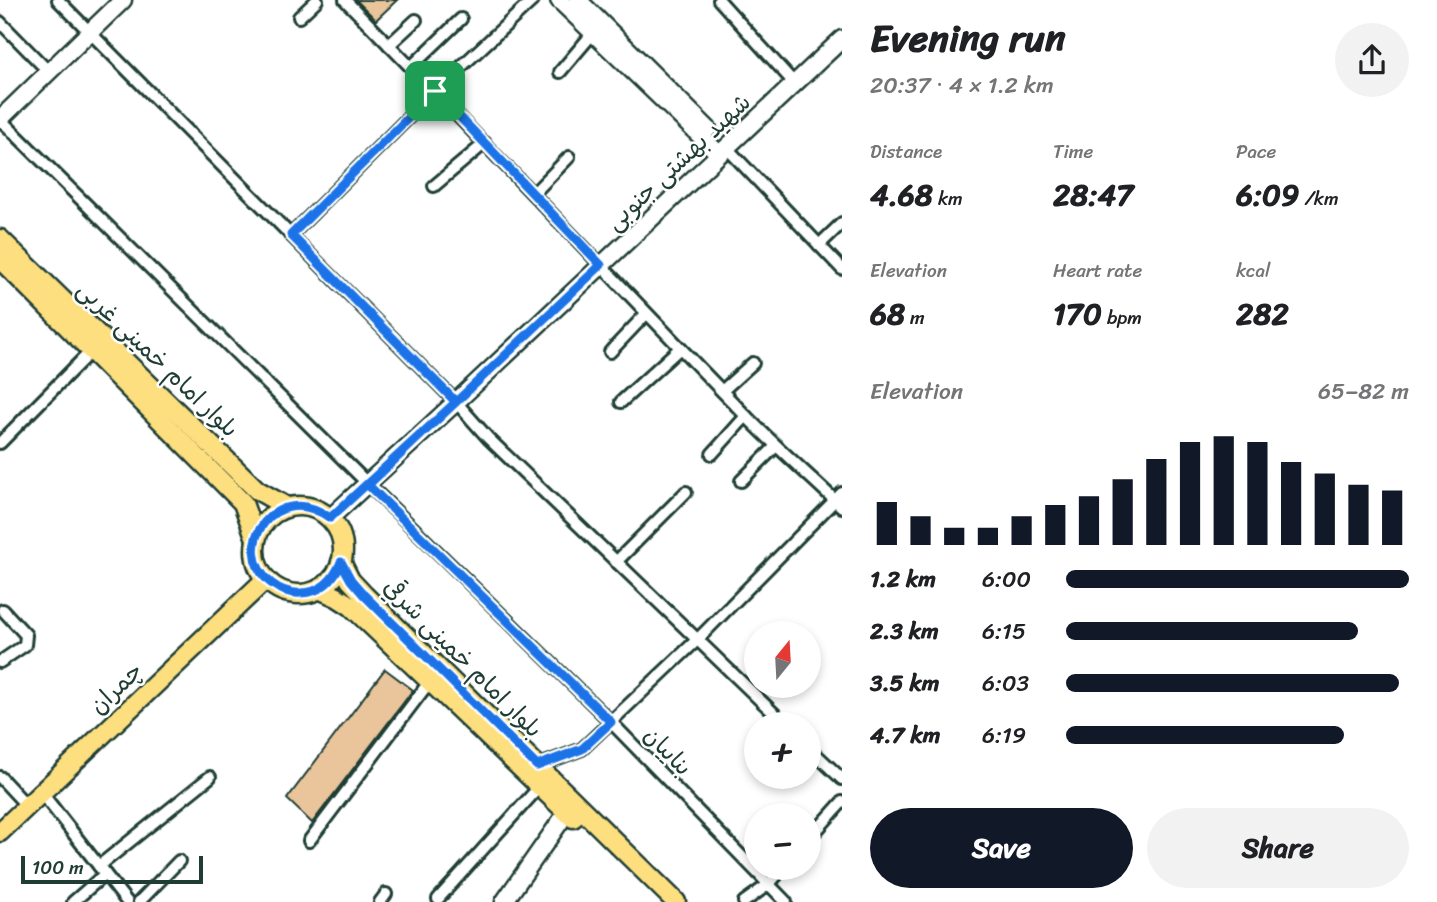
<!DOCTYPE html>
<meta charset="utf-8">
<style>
:root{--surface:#fff;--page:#f2f2f2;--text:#202124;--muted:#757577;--accent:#111827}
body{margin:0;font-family:Sriracha,"Playpen Sans Arabic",sans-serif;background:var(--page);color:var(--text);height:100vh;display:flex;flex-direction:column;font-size:26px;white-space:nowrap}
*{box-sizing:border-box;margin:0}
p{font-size:23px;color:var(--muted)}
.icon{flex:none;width:38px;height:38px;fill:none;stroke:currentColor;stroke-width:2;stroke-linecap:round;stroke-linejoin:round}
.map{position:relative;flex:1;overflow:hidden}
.side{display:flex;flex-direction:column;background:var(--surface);width:595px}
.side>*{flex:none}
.needle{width:46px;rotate:18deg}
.tools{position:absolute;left:744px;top:621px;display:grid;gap:14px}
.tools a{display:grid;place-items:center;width:77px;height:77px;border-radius:50%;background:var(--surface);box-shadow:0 4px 10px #0003;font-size:35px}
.scale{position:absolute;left:21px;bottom:18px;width:182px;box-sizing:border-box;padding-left:7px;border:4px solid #1f3d34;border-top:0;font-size:19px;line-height:24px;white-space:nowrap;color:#1f3d34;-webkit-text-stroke:5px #fff;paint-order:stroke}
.pin{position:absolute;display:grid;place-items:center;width:60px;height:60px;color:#fff;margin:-30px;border-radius:14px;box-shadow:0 4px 10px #0006}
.round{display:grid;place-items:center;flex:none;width:74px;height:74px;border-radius:37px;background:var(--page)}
.overview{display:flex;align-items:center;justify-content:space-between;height:119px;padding:0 28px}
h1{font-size:38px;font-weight:700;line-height:52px}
.metrics{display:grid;grid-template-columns:repeat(3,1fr);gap:10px;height:119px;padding:7px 28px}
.metrics div{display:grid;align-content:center}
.metrics b{font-size:30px;font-weight:700}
.metrics small{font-size:19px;font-weight:400}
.metrics p{font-size:19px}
.chart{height:196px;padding:14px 28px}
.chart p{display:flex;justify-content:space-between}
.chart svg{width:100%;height:126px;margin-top:7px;stroke:var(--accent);stroke-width:6}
.action{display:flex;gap:14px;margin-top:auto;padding:14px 28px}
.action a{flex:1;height:80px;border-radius:42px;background:var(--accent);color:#fff;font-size:28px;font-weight:700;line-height:80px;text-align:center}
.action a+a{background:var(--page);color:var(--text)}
ul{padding:0 28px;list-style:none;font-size:23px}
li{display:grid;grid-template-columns:112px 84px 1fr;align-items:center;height:52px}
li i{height:18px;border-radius:9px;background:var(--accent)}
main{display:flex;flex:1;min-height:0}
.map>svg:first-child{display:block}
.building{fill:#eac59b;stroke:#1f3d34;stroke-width:2}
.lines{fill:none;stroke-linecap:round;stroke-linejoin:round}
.street-casing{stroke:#1f3d34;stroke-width:16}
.secondary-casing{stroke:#1f3d34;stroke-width:21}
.primary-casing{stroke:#1f3d34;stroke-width:23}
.street{stroke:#fff;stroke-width:10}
.secondary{stroke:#fff;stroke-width:16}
.primary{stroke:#fddf80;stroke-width:18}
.route-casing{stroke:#fff;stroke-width:14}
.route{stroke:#1a73e8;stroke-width:9}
.labels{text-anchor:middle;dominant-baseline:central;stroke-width:5;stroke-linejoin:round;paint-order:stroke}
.street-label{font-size:24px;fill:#1f3d34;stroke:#fff}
</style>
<main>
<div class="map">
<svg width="842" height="902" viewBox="0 0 842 902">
<rect width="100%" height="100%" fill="#fff"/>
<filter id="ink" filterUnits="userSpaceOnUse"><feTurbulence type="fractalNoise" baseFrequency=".0143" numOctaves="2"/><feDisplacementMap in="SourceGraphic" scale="14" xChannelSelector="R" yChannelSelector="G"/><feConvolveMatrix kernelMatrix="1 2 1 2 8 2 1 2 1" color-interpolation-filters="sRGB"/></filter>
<g filter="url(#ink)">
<g class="building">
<path d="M 356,0 L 397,0 L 376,20 Z"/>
<path d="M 385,669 L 413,690 L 312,823 L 287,799 Z"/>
</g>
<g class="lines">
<defs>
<g id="street">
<path d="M 58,0 L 456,402 L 488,438 L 785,724"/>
<path d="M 345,0 C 480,137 612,278 746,416 C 777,448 810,476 842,507"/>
<path d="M 719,0 L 795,84"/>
<path d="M 299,17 L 317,0"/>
<path d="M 0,22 L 49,72"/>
<path d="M 389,45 L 416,20"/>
<path d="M 411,67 L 461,19"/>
<path d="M 560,72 L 593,33"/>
<path d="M 0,119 L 368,484 L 611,722 L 786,902"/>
<path d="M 726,147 L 842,269"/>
<path d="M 434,186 L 485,143"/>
<path d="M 533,194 L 569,157"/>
<path d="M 291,235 L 435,91 L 533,0"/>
<path d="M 819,245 L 842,223"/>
<path d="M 610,352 L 646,314"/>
<path d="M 722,391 L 753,363"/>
<path d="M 621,402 L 680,348"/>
<path d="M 0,443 L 92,350"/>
<path d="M 712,454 L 746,416"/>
<path d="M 741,481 L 776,446"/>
<path d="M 616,562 L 686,492"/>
<path d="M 0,662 L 25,645 L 26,635 L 3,610"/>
<path d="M 808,747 L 842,779"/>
<path d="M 537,766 L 582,749 L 697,640 L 842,493"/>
<path d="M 0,777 L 27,806"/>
<path d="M 41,792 L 127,902"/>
<path d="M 808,840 L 842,802"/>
<path d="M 309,841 L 430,681"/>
<path d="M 99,866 L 210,777"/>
<path d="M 438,899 L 540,786"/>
<path d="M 73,902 L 105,874"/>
<path d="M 139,902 L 179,861"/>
<path d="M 380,902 L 386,894"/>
<path d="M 744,902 L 769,884 L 783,868"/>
</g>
<g id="secondary">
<path d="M 559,0 L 719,154"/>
<path d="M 578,0 L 708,129"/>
<path d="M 0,119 L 123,0"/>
<path d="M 330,518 L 456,402 L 842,39"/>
<path d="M 504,902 L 567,812"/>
</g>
<g id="primary">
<path d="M 0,239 L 257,490 L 287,507"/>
<path d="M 0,259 L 243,503 L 256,539"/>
<circle cx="299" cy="550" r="44"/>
<path d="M 341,562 L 350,580 L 364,595 L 676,902"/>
<path d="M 319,589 L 337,597 L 351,606 L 573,818"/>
<path d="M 0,832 L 266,579"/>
</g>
</defs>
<use href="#street" class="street-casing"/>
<use href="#secondary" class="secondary-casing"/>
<use href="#primary" class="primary-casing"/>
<use href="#street" class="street"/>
<use href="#secondary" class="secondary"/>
<use href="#primary" class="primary"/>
</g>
</g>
<g class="lines" filter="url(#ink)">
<defs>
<path id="route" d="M 435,91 L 291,235 L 456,402 L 330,518 C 278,479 227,547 271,583 C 280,590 289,594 301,593 C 321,593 334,579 341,562 L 351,580 L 364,595 L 537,766 L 582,749 L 611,722 L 368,485 L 601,265 L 435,91"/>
</defs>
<use href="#route" class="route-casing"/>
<use href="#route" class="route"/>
</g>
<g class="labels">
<g class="street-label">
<text transform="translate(678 162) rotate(-43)">شهید بهشتی جنوبی</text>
<text transform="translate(158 359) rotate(44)">بلوار امام خمینی غربی</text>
<text transform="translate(463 658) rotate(45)">بلوار امام خمینی شرقي</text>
<text transform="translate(116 688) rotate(-44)">چمران</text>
<text transform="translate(668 751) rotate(46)">بناییان</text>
</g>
</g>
</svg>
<div class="tools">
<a><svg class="needle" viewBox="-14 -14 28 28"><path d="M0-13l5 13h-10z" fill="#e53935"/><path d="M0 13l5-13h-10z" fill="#757577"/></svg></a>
<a>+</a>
<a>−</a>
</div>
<div class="scale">100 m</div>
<div class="pin" style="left:435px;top:91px;background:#1e9e55"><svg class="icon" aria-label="arrive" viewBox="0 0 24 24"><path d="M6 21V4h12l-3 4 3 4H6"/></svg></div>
</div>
<section class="side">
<div class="overview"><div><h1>Evening run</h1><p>20:37 · 4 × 1.2 km</p></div><a class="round"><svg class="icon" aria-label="share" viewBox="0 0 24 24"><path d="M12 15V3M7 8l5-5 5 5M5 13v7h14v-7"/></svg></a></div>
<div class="metrics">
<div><p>Distance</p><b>4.68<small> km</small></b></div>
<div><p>Time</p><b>28:47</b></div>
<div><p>Pace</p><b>6:09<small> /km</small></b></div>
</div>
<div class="metrics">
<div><p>Elevation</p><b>68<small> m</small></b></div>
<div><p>Heart rate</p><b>170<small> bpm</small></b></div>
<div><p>kcal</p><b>282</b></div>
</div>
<div class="chart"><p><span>Elevation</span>65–82 m</p>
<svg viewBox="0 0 160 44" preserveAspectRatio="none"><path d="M5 44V29M15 44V34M25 44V38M35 44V38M45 44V34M55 44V30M65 44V27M75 44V21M85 44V14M95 44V8M105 44V6M115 44V8M125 44V15M135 44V19M145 44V23M155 44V25"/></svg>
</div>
<ul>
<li><b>1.2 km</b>6:00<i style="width:100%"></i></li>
<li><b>2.3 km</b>6:15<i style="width:85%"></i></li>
<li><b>3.5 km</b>6:03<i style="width:97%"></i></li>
<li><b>4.7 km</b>6:19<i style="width:81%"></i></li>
</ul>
<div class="action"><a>Save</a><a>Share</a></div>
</section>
</main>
